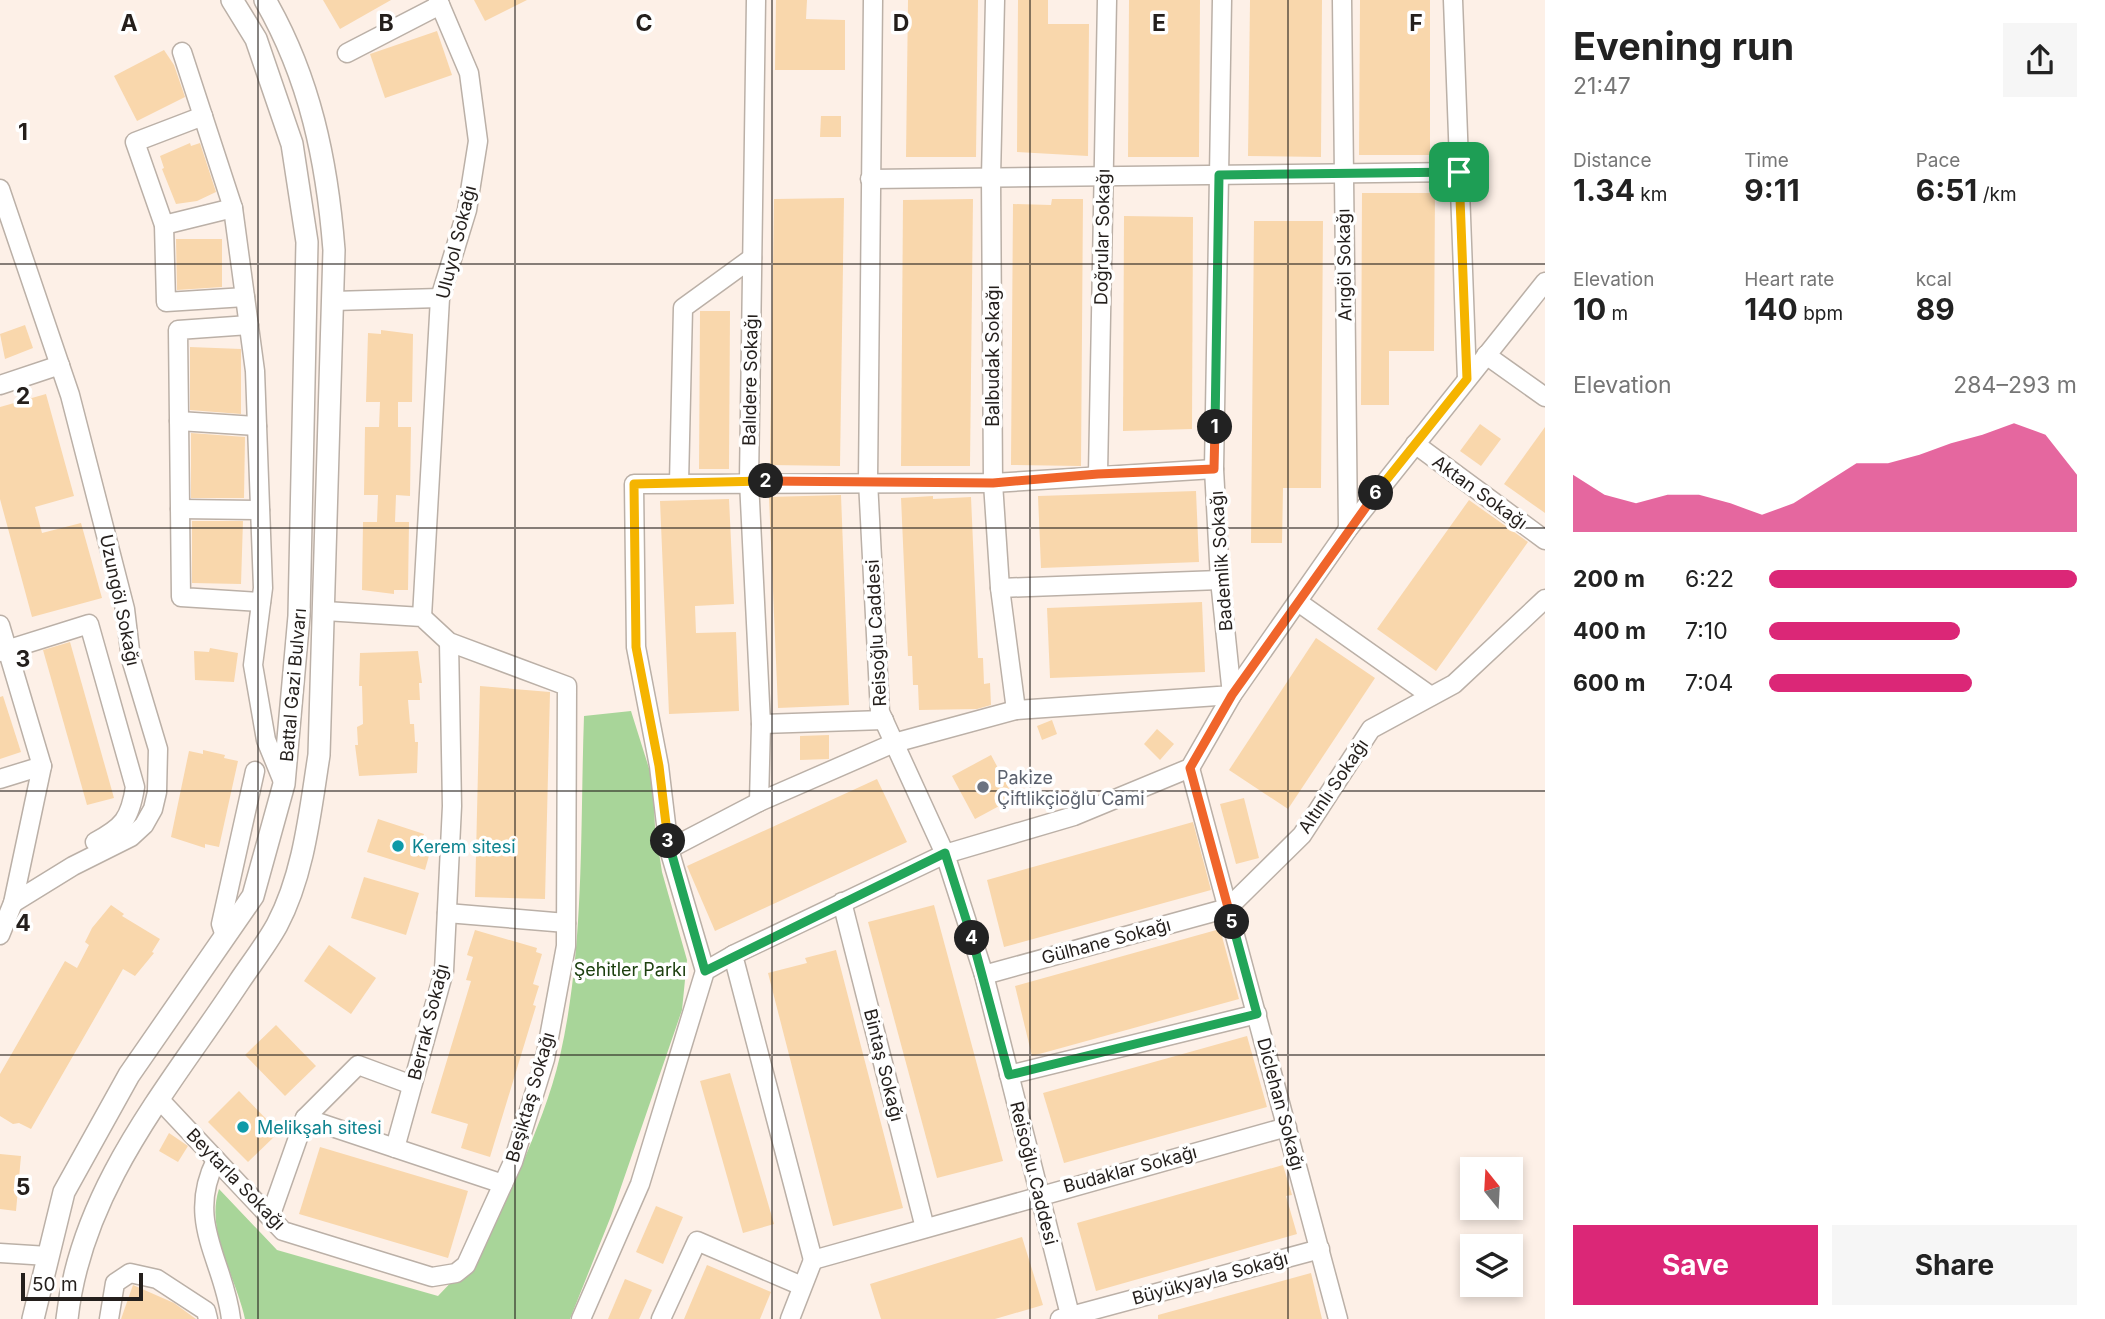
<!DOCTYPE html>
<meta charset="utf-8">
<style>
:root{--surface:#fff;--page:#f6f6f6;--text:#222;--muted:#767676;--accent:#db2777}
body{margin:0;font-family:Inter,sans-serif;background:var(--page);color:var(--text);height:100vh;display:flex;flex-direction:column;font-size:26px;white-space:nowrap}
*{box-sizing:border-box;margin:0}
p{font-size:23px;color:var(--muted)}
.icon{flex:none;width:38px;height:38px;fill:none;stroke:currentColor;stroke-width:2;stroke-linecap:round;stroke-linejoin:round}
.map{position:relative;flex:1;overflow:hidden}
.details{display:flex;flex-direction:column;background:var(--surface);width:560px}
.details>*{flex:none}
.needle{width:46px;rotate:342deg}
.buttons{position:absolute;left:1460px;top:1157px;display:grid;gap:14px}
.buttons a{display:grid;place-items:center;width:63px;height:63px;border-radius:0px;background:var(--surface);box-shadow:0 4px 10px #0003;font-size:35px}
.scale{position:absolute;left:21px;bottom:18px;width:122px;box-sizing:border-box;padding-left:7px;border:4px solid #241f1c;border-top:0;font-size:19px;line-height:24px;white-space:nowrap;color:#241f1c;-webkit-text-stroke:5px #fff;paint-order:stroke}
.pin{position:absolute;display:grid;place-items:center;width:60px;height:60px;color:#fff;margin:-30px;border-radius:14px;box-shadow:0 4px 10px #0006}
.km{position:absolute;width:35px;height:35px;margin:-18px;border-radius:50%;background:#222;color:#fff;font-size:19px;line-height:35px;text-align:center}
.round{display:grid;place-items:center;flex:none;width:74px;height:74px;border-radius:0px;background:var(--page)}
.headline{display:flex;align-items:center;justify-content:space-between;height:119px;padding:0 28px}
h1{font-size:38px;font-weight:700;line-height:52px}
.figures{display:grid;grid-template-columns:repeat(3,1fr);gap:10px;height:119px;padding:7px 28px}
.figures div{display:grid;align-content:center}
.figures b{font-size:30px;font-weight:700}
.figures small{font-size:19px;font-weight:400}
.figures p{font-size:19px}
.chart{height:196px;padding:14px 28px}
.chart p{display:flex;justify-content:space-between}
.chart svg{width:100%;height:126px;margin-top:7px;fill:var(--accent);opacity:.7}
.cta{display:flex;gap:14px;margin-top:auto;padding:14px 28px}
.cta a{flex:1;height:80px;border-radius:0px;background:var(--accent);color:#fff;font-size:28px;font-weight:700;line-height:80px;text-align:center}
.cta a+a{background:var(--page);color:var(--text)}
ul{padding:0 28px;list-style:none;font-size:23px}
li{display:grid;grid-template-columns:112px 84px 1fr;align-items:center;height:52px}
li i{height:18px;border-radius:9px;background:var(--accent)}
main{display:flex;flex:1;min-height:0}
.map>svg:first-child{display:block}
.green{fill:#a8d599}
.building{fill:#f9d7ac}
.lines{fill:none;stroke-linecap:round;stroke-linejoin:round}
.minor-casing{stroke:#bbb0a7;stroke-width:21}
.major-casing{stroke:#bbb0a7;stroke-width:24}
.minor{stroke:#fff;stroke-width:18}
.major{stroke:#fff;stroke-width:21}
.split-1-casing{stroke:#fff;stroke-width:14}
.split-2-casing{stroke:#fff;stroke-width:14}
.split-3-casing{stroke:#fff;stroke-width:14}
.split-4-casing{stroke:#fff;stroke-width:14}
.split-5-casing{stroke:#fff;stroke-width:14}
.split-6-casing{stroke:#fff;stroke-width:14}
.split-7-casing{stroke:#fff;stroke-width:14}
.split-1{stroke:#22a559;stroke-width:9}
.split-2{stroke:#f0652b;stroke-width:9}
.split-3{stroke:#f5b400;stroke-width:9}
.split-4{stroke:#22a559;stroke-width:9}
.split-5{stroke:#22a559;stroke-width:9}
.split-6{stroke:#f0652b;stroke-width:9}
.split-7{stroke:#f5b400;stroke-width:9}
.grid{fill:none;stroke:#241f1c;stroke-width:2;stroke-opacity:0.55}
.worship-dot{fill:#6b7280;stroke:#fff;stroke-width:2.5}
.culture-dot{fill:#0f9aa8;stroke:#fff;stroke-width:2.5}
.labels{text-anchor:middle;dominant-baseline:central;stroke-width:7;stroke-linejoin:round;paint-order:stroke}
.street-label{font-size:18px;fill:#241f1c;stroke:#fff}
.worship-label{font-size:18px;fill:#5b616d;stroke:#fff;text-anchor:start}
.culture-label{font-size:18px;fill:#0d838f;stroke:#fff;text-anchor:start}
.park-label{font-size:18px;fill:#1d400f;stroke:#fff}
.grid-label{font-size:23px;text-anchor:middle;font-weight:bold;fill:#241f1c;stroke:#fff;stroke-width:7;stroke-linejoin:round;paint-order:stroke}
</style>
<main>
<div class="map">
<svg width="1545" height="1319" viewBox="0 0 1545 1319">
<rect width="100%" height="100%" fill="#fdf0e7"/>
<path class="green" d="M 631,711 L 653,781 L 655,827 L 662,872 L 687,960 L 682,1010 L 611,1216 L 570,1319 L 245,1319 C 236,1277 205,1231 219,1189 L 277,1250 L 438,1296 C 476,1258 500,1216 521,1167 C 536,1131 551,1095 560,1056 C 585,946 580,828 584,716 Z"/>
<g class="building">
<path d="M 323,0 L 391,0 L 340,29 Z"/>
<path d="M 474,0 L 527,0 L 485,21 Z"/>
<path d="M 776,0 L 807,0 L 806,19 L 845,20 L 845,70 L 775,70 Z"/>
<path d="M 908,0 L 978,0 L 976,157 L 906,157 Z"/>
<path d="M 1018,0 L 1048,0 L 1048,24 L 1089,24 L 1088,156 L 1017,152 Z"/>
<path d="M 1129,0 L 1200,0 L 1199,157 L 1128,157 Z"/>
<path d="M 1250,0 L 1322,0 L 1321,157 L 1248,156 Z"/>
<path d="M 1360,0 L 1430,0 L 1430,155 L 1359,155 Z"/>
<path d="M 437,31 L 452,75 L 385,98 L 370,54 Z"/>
<path d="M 164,50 L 174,65 L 185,97 L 137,121 L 114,76 Z"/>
<path d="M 821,116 L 841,116 L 841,137 L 820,137 Z"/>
<path d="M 190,143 L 191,146 L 200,143 L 216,192 L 197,201 L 176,204 L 162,169 L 164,168 L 160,156 Z"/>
<path d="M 1362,193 L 1435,193 L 1434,351 L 1389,351 L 1389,405 L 1361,405 Z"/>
<path d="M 844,198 L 840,466 L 770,465 L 774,199 Z"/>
<path d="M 973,199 L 970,466 L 901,466 L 903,200 Z"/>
<path d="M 1052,199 L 1083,199 L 1081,466 L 1011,465 L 1013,204 L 1051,205 Z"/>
<path d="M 1124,216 L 1193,217 L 1192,429 L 1123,431 Z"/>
<path d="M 1254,221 L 1323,221 L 1321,488 L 1283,488 L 1282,543 L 1251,543 Z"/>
<path d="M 176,239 L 222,239 L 222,287 L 177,290 Z"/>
<path d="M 700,311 L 730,311 L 729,469 L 699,469 Z"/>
<path d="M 25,325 L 33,348 L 5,359 L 0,334 Z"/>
<path d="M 381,330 L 413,334 L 412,402 L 398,402 L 398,427 L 411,427 L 410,496 L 396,495 L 395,522 L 409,522 L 408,590 L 394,590 L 394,594 L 362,590 L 363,522 L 377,522 L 378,495 L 364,495 L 365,427 L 379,427 L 380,402 L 366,402 L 368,333 L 381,334 Z"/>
<path d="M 190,347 L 241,349 L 241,414 L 190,410 Z"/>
<path d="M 46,394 L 74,496 L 35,507 L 42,533 L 81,523 L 102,598 L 32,617 L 0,499 L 0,407 Z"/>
<path d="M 1480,424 L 1501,439 L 1481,466 L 1460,451 Z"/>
<path d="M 1545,427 L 1545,513 L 1504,484 Z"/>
<path d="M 191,433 L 245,437 L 244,498 L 191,498 Z"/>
<path d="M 1196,491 L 1199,562 L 1041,568 L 1038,496 Z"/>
<path d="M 841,495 L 849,705 L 778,708 L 769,497 Z"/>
<path d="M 933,496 L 933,499 L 971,497 L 978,658 L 983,658 L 984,684 L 990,683 L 991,705 L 977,709 L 919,710 L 918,685 L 913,685 L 912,656 L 908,656 L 901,498 Z"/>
<path d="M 729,499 L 734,604 L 695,606 L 696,633 L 736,632 L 739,711 L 669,714 L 660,501 Z"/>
<path d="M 1469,500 L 1528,542 L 1436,671 L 1377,629 Z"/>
<path d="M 192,521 L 243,521 L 241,584 L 192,583 Z"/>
<path d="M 1202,602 L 1205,672 L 1050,678 L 1047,608 Z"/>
<path d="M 1316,638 L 1375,678 L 1288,809 L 1229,770 Z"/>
<path d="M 70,642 L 114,798 L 87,805 L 43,650 Z"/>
<path d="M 210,648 L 238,653 L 234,682 L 195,680 L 194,651 L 209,652 Z"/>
<path d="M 418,651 L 422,683 L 419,683 L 420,700 L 408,700 L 410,724 L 414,724 L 415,742 L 418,742 L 417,773 L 359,776 L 355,745 L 358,745 L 357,727 L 363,724 L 362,686 L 359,686 L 360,653 Z"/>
<path d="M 480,686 L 550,692 L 545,899 L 475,897 Z"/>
<path d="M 3,696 L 21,752 L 0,759 L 0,697 Z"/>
<path d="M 1052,720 L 1057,734 L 1042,740 L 1037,726 Z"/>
<path d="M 1157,729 L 1174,744 L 1160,760 L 1144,744 Z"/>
<path d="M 829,735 L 829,759 L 800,760 L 800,736 Z"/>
<path d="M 203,750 L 225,755 L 224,758 L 238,761 L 219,847 L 205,844 L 205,848 L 171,837 L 189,751 L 203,754 Z"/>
<path d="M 991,755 L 1014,798 L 975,819 L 952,776 Z"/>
<path d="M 877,779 L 907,842 L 715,931 L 687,866 Z"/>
<path d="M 1244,798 L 1259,858 L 1236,864 L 1220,804 Z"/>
<path d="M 378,819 L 424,834 L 422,840 L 429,842 L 426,851 L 430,852 L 425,870 L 367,852 Z"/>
<path d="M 1193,822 L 1211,890 L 1004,947 L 987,880 Z"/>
<path d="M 364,877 L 419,893 L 406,935 L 351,918 Z"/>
<path d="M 111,905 L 124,914 L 122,916 L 160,939 L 152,952 L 154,953 L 135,976 L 123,969 L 31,1129 L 19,1123 L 13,1124 L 0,1116 L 0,1074 L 65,961 L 77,968 L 89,945 L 85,942 L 92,928 Z"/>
<path d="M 934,905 L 1003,1161 L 937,1178 L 868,922 Z"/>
<path d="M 1220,929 L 1239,999 L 1032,1056 L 1015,986 Z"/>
<path d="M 475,930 L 537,948 L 536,952 L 542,954 L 533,984 L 539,986 L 533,1005 L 536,1006 L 490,1157 L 461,1148 L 468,1124 L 431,1113 L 471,981 L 466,980 L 473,957 L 467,955 Z"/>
<path d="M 329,945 L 376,978 L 351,1014 L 304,981 Z"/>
<path d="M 836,950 L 903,1208 L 833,1226 L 768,973 L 807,963 L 805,958 Z"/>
<path d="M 276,1025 L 316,1066 L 285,1096 L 245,1055 Z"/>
<path d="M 1247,1036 L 1267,1107 L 1064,1163 L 1043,1093 Z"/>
<path d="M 730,1073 L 774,1224 L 743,1233 L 700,1081 Z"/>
<path d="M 239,1091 L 279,1132 L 248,1162 L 208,1122 Z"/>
<path d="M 169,1133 L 188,1146 L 178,1162 L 159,1151 Z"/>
<path d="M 320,1147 L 468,1191 L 448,1258 L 299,1214 Z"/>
<path d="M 0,1154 L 21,1156 L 16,1211 L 0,1209 Z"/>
<path d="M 1283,1165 L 1292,1195 L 1286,1196 L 1297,1234 L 1096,1291 L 1077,1223 Z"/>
<path d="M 656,1206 L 683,1217 L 663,1264 L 636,1252 Z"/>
<path d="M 1022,1237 L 1043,1305 L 995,1319 L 881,1319 L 870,1284 Z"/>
<path d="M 707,1265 L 771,1292 L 760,1319 L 684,1319 Z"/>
<path d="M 1311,1273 L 1322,1319 L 1158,1319 L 1158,1315 Z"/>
<path d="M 625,1279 L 652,1290 L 639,1319 L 608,1319 Z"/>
<path d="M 133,1285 L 174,1303 L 196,1319 L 121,1319 Z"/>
</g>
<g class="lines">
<defs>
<g id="minor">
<path d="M 756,0 L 749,481 L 761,724 L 759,802"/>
<path d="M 873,0 L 868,481 L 880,712 L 945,854 L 984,975 L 1071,1319"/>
<path d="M 995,0 L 991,177 L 993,483 L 1000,588 L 1016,710"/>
<path d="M 1342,0 L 1348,529"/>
<path d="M 1453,0 L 1467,379"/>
<path d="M 182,52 L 233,208 L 255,371 L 263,588 L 253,665 L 266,740 L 284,784"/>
<path d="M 347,53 L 440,5"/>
<path d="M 203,116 L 135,142 L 164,225 L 166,302 L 245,297"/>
<path d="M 870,179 L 1459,172"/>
<path d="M 0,189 L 70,395 L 125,609 L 131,659 L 158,749 L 157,792 L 153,809 L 144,825 L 131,837 L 73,866 L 13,903"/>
<path d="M 164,225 L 233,208"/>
<path d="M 333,301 L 440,298"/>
<path d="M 249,325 L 178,330 L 181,597 L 261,602"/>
<path d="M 1486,355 L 1545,397"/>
<path d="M 0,385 L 60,365"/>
<path d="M 179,421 L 257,426"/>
<path d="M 1415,444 L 1545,540"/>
<path d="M 1098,474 L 1107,0"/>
<path d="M 679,483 L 683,308 L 752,258"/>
<path d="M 180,509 L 260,510"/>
<path d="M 1000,588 L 1220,580"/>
<path d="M 1298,602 L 1431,696"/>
<path d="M 422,617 L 440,298 L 467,210 L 478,141 L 469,73 L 438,0"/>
<path d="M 0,625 L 42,766 L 13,903 L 0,935"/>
<path d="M 0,652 L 89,624 L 135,787 C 130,819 123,827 95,842"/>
<path d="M 761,724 L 884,720"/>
<path d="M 1190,768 L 1338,1319"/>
<path d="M 0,779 L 42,766"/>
<path d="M 669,849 L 759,802 L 894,743 L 1016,710 L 1232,695 L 1220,580 L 1214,469 L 1222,0"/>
<path d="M 842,902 L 925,1228"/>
<path d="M 447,913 L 566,923"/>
<path d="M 225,936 L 221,924 L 255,771"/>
<path d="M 705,971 L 669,849 L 659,766 L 636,647 L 634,484 L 993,483 L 1214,469"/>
<path d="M 984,975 L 1228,908 L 1302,835 L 1371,729 L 1454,684 L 1545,599"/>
<path d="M 1009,1075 L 1257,1014"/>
<path d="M 158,1098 L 283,1231 L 432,1277 L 456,1273 L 466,1265 L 513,1162 L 545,1059 L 566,946 L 567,686 L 449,642 L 422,617 L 325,611"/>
<path d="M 305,1118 L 503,1184"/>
<path d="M 395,1148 L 444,971 L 452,806 L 449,642"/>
<path d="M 216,1160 C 185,1222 224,1260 231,1319"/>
<path d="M 270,1217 L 305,1118 L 358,1065 L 412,1085"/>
<path d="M 0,1253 L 48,1256"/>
<path d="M 813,1260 L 733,955 L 945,854 L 1074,816 L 1190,768 L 1232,695 L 1348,529 L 1545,282"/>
<path d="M 813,1260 L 1287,1127"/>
<path d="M 109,1319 L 115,1283 L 130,1273 L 157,1279 L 206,1311 L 208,1319"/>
<path d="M 581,1319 L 640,1184 L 705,971 L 733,955"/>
<path d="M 661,1319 L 697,1241 L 802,1286"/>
<path d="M 790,1319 L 813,1260"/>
<path d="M 1060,1319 L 1320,1249"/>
</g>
<g id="major">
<path d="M 33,1319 L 64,1192 L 129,1075 L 253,896 L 284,784 L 299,616 L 307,242 L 292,144 L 256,39 L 232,0"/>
<path d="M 67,1319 C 81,1188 169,1088 239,982 C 251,964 266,945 277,925 C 304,874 310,812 319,755 L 334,250 C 327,161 310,78 265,0"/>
</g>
</defs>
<use href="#minor" class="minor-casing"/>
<use href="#major" class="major-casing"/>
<use href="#minor" class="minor"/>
<use href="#major" class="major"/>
</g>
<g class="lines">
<defs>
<path id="split-1" d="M 1215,427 L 1219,175 L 1459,172"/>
<path id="split-2" d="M 766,481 L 993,483 L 1098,474 L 1214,469 L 1215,427"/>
<path id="split-3" d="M 668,841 L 659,766 L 636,647 L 634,484 L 766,481"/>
<path id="split-4" d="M 668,841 L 705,971 L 945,853 L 972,938"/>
<path id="split-5" d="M 972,938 L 1009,1075 L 1257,1014 L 1232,922"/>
<path id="split-6" d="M 1232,922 L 1190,768 L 1232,695 L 1376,493"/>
<path id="split-7" d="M 1376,493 L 1467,379 L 1459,172"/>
</defs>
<use href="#split-1" class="split-1-casing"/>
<use href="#split-2" class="split-2-casing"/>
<use href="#split-3" class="split-3-casing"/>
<use href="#split-4" class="split-4-casing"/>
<use href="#split-5" class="split-5-casing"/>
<use href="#split-6" class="split-6-casing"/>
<use href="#split-7" class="split-7-casing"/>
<use href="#split-1" class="split-1"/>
<use href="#split-2" class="split-2"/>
<use href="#split-3" class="split-3"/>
<use href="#split-4" class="split-4"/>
<use href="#split-5" class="split-5"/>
<use href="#split-6" class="split-6"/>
<use href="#split-7" class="split-7"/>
</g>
<path class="grid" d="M 258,0 L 258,1319M 515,0 L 515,1319M 772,0 L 772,1319M 1030,0 L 1030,1319M 1288,0 L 1288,1319M 0,264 L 1545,264M 0,528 L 1545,528M 0,791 L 1545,791M 0,1055 L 1545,1055"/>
<circle class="worship-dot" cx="983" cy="787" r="7"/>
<g class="culture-dot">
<circle cx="398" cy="846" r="7"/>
<circle cx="243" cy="1127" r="7"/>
</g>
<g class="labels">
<g class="street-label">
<text transform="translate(1102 237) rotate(-89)">Doğrular Sokağı</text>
<text transform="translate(456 242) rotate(-76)">Uluyol Sokağı</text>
<text transform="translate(1344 265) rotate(-91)">Arıgöl Sokağı</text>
<text transform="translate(992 356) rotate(-90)">Balbudak Sokağı</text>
<text transform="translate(750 380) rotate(-89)">Balıdere Sokağı</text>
<text transform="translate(1480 492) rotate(36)">Aktan Sokağı</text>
<text transform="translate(1221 561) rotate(-94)">Bademlik Sokağı</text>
<text transform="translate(120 600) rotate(78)">Uzungöl Sokağı</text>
<text transform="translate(876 633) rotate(-93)">Reisoğlu Caddesi</text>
<text transform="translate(293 685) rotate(-85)">Battal Gazi Bulvarı</text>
<text transform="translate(1333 786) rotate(-56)">Altınlı Sokağı</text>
<text transform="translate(1106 941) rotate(-15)">Gülhane Sokağı</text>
<text transform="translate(428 1022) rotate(-76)">Berrak Sokağı</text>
<text transform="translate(884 1065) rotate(76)">Bintaş Sokağı</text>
<text transform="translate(530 1097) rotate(-74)">Beşiktaş Sokağı</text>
<text transform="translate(1281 1104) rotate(75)">Diclehan Sokağı</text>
<text transform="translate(1130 1169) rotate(-15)">Budaklar Sokağı</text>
<text transform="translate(1034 1173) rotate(76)">Reisoğlu Caddesi</text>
<text transform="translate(236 1179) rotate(46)">Beytarla Sokağı</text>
<text transform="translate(1210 1278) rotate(-15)">Büyükyayla Sokağı</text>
</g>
<g class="worship-label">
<text x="997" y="777">Pakize<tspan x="997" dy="21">Çiftlikçioğlu Cami</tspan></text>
</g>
<g class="culture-label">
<text x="412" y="846">Kerem sitesi</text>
<text x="257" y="1127">Melikşah sitesi</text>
</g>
<g class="park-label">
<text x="630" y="969">Şehitler Parkı</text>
</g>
</g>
<g class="grid-label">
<text x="129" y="31">A</text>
<text x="386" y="31">B</text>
<text x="644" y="31">C</text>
<text x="901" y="31">D</text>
<text x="1159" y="31">E</text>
<text x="1416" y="31">F</text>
<text x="23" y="140">1</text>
<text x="23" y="404">2</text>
<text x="23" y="667">3</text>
<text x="23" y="931">4</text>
<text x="23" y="1195">5</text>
</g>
</svg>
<div class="buttons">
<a><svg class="needle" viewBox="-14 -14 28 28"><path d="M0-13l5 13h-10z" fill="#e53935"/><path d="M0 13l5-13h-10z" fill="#767676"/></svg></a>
<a><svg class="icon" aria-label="layers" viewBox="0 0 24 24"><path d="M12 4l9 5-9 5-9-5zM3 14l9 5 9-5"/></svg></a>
</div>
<div class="scale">50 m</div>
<div class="pin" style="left:1459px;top:172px;background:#1e9e55"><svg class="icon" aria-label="arrive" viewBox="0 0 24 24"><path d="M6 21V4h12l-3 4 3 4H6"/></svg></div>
<b class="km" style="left:1215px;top:427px">1</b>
<b class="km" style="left:766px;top:481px">2</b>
<b class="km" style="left:668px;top:841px">3</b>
<b class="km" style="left:972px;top:938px">4</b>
<b class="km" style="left:1232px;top:922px">5</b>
<b class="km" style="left:1376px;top:493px">6</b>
</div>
<section class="details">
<div class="headline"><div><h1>Evening run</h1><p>21:47</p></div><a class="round"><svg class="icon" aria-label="share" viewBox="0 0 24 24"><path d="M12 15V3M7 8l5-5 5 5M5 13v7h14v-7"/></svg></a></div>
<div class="figures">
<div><p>Distance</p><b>1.34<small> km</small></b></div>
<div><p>Time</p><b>9:11</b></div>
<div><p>Pace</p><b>6:51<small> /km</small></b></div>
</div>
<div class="figures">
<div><p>Elevation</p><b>10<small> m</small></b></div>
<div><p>Heart rate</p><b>140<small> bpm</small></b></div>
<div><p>kcal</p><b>89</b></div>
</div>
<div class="chart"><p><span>Elevation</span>284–293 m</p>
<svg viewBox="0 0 160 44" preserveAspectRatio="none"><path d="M0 44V24L10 31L20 34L30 31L40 31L50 34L60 38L70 34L80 27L90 20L100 20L110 17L120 13L130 10L140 6L150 10L160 24V44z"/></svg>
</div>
<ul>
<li><b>200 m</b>6:22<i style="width:100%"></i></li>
<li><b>400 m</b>7:10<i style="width:62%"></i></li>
<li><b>600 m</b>7:04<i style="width:66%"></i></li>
</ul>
<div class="cta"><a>Save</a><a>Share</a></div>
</section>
</main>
